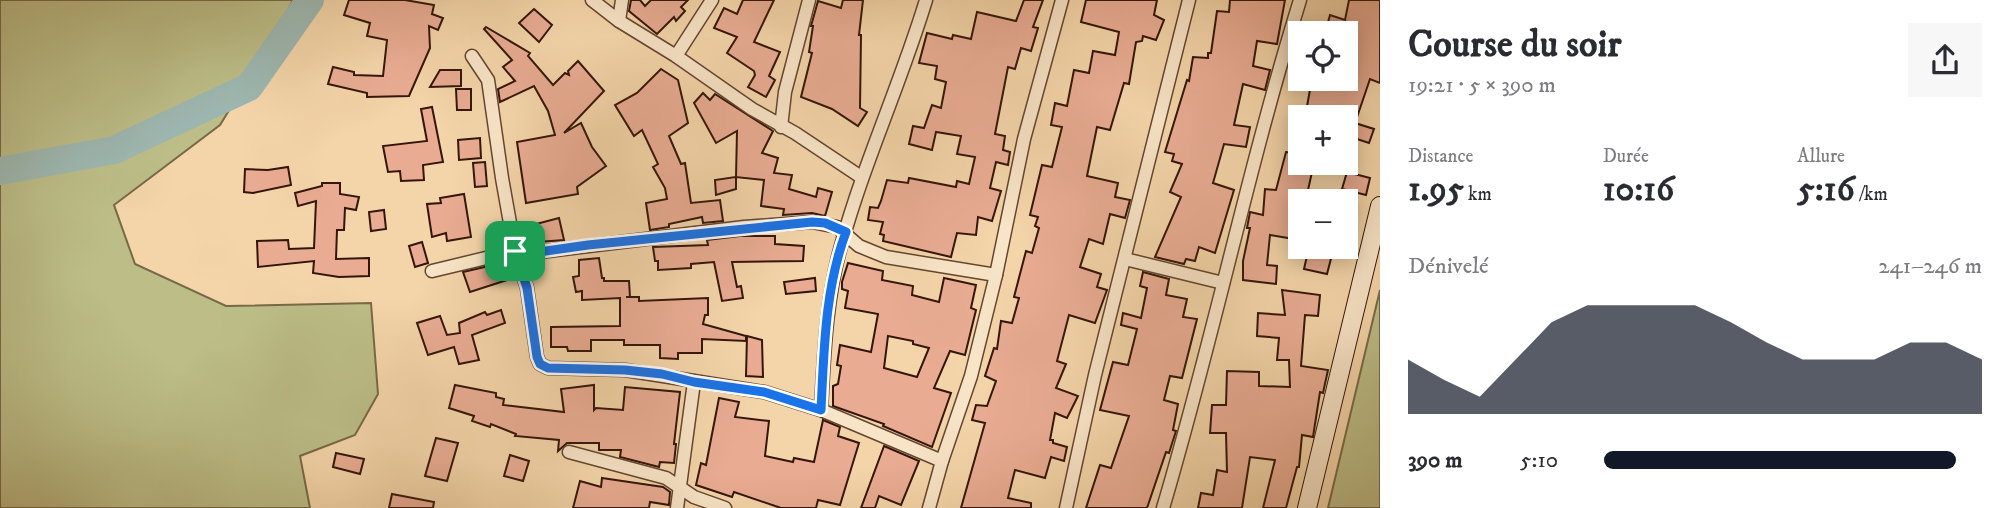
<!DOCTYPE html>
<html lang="fr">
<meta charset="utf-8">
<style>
:root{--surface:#fff;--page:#f7f7f7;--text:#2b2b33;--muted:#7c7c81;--accent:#111827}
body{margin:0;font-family:"IM FELL DW Pica",serif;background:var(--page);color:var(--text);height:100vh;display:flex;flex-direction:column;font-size:26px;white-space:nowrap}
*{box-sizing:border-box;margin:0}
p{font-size:23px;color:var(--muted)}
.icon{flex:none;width:38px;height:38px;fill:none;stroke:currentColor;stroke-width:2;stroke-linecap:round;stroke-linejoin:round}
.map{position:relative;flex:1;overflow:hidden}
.side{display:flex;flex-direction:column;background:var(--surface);width:630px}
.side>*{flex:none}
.controls{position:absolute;left:1288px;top:21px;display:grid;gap:14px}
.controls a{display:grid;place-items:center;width:70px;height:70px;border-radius:0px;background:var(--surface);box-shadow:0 4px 18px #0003;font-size:35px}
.pin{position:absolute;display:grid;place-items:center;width:60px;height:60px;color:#fff;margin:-30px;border-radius:14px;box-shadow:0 4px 10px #0006}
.round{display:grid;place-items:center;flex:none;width:74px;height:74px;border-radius:0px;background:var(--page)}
.summary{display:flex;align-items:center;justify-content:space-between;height:119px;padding:0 28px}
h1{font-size:38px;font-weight:700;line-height:52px}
.stats{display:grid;grid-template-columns:repeat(3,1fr);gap:10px;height:119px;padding:7px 28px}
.stats div{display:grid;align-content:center}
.stats b{font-size:35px;font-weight:700}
.stats small{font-size:19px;font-weight:400}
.stats p{font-size:19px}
.chart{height:196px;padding:14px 28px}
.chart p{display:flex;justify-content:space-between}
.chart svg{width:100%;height:126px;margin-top:7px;fill:var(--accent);opacity:.7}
ul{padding:0 28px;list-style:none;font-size:23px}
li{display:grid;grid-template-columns:112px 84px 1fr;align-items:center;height:52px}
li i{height:18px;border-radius:9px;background:var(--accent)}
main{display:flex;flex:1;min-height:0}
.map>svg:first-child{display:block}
.green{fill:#bcbd87;stroke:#786948;stroke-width:2}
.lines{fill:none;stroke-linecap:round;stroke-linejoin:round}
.river{stroke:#9db7b0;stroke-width:28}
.building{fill:#e9ac93;stroke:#341508;stroke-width:2;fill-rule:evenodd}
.street-casing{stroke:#644530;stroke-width:15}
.secondary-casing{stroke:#341508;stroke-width:20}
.street{stroke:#f8e4c7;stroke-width:12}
.secondary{stroke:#f8e4c7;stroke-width:18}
.route-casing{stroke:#fff;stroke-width:14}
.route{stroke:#1a73e8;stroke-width:9}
</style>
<main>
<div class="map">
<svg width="1380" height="508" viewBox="0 0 1380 508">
<rect width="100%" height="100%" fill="#f4d5a9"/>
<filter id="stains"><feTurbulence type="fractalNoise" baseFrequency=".00286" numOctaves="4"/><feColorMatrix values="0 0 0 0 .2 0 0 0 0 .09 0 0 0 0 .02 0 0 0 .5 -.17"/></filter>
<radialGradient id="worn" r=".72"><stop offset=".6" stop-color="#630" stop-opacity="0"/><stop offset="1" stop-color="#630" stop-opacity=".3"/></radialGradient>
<g class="green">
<path d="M 0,0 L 293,0 L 276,34 L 220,125 L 114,205 L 135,264 L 226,306 L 371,303 L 378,394 L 355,435 L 300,456 L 310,508 L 0,508 Z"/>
<path d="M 1380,290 L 1380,508 L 1328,508 Z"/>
</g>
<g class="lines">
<path class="river" d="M 0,171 L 114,150 L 249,87 L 310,0"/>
</g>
<g class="building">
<path d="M 349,0 L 405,0 L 434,5 L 432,14 L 443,18 L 438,30 L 429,26 L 430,48 L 409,96 L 367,97 L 367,93 L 328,84 L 333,67 L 354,72 L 354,75 L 383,76 L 387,40 L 367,36 L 370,23 L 344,15 Z"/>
<path d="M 631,0 L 640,0 L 645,6 L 651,0 L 688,0 L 681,7 L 685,11 L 676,21 L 674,17 L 657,34 L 629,11 Z"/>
<path d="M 743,0 L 774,0 L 754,42 L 780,52 L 769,76 L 775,80 L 766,97 L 748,87 L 755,75 L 754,71 L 727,53 L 737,37 L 714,28 L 724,8 L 737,14 Z"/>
<path d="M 843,0 L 863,0 L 859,35 L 861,35 L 860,108 L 867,112 L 858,126 L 832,109 L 801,97 L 812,53 L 809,52 L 813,26 L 811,26 L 818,1 L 841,8 Z"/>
<path d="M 1024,0 L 1043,0 L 1033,27 L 1038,28 L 1031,51 L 1021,48 L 1015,69 L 1008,67 L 995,134 L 1005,136 L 1003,150 L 1010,152 L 1008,165 L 996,162 L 990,188 L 1001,191 L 992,221 L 978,217 L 976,235 L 957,233 L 951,257 L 883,241 L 884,235 L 880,234 L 883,222 L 868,220 L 870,207 L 878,208 L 881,201 L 887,180 L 908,183 L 909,178 L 956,187 L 957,181 L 969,184 L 975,157 L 957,154 L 961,136 L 936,132 L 932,150 L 909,144 L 913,126 L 924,128 L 932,105 L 941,108 L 946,82 L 935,79 L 937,66 L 919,63 L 927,33 L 952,39 L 953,35 L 971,39 L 977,12 L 1016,21 Z"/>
<path d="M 1086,0 L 1157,0 L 1154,15 L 1164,20 L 1156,40 L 1143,36 L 1142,41 L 1136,42 L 1129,84 L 1124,83 L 1110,130 L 1097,127 L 1087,176 L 1118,183 L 1115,197 L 1130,200 L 1125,218 L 1110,214 L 1103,244 L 1089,239 L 1080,267 L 1101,274 L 1097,287 L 1107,290 L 1095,323 L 1069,315 L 1057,361 L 1066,364 L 1056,388 L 1078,396 L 1067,418 L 1055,413 L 1050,440 L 1053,440 L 1053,443 L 1067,447 L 1064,461 L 1051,457 L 1045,478 L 1015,470 L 1008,498 L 1031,503 L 1031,508 L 961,508 L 985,423 L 972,420 L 976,405 L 987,406 L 996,381 L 985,376 L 994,348 L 997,349 L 1001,321 L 1012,323 L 1019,298 L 1014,297 L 1026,251 L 1032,253 L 1039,228 L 1035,226 L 1038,217 L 1030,215 L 1042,165 L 1052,167 L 1062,127 L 1051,125 L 1055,103 L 1067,106 L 1074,70 L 1089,73 L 1093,51 L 1115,55 L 1119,32 L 1081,22 Z"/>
<path d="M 1230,0 L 1285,0 L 1277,44 L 1257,41 L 1253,66 L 1270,70 L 1265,90 L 1243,84 L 1234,125 L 1250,127 L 1246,147 L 1224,144 L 1213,183 L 1234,190 L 1215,253 L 1199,247 L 1195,261 L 1186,259 L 1184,264 L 1155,257 L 1181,197 L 1170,192 L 1182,164 L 1172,161 L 1174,154 L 1165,152 L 1187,80 L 1189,81 L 1193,57 L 1208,58 L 1208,53 L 1211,53 L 1217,11 L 1229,12 Z"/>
<path d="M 1349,0 L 1380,0 L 1380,83 L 1370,79 L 1355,123 L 1374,129 L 1369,143 L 1351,137 L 1348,145 L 1346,145 L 1346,117 L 1305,117 L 1312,79 L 1346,79 L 1346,33 L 1325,33 L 1330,15 L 1345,20 Z"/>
<path d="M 534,9 L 552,25 L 539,42 L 519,23 Z"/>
<path d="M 486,27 L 530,53 L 528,56 L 553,85 L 565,73 L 569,75 L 568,71 L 578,61 L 604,91 L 564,133 L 581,123 L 592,147 L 606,166 L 577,187 L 578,194 L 526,203 L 517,142 L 555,135 L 548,111 L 534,86 L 500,102 L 498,89 L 515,81 L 503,67 L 512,60 L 484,29 Z"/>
<path d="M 661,69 L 678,80 L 688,123 L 669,136 L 681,164 L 685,163 L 691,203 L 720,200 L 723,221 L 703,223 L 702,217 L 669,224 L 669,227 L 650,230 L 646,203 L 667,199 L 665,188 L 653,167 L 658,164 L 642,130 L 634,136 L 615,105 L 637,93 Z"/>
<path d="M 440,70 L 461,70 L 461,86 L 430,87 Z"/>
<path d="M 456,89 L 471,89 L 471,110 L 457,110 Z"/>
<path d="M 703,93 L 710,100 L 715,94 L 773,131 L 762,153 L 778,158 L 774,173 L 792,175 L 789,189 L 816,197 L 818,188 L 832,192 L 825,216 L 812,213 L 783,215 L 784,209 L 761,206 L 764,180 L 736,177 L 736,189 L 716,195 L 715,180 L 736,177 L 737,131 L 716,143 L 694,103 Z"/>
<path d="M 432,107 L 443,162 L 423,165 L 424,180 L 401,181 L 400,171 L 388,172 L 383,146 L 427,141 L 421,109 Z"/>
<path d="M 480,138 L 481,158 L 459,160 L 458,140 Z"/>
<path d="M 1286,152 L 1300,154 L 1300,170 L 1312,172 L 1308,190 L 1335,197 L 1335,201 L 1300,201 L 1300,240 L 1270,235 L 1267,265 L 1277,266 L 1276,284 L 1243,280 L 1243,261 L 1250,228 L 1247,228 L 1250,212 L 1263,215 L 1265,189 L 1276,190 Z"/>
<path d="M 485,162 L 487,186 L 475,187 L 473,163 Z"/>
<path d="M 288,167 L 291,185 L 253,193 L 244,192 L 245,169 L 268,170 Z"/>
<path d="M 1347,172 L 1370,178 L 1366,195 L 1342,189 Z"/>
<path d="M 322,183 L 340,183 L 340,194 L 359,197 L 356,210 L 345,208 L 344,230 L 337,230 L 336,259 L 369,258 L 369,276 L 339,277 L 313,273 L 314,261 L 258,267 L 257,241 L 288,240 L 289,249 L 314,248 L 316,201 L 298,206 L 295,193 L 322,186 Z"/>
<path d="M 464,194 L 471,237 L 447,241 L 446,233 L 432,237 L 427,204 L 441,203 L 440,198 Z"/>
<path d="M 384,210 L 386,229 L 371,231 L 369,212 Z"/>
<path d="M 559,218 L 564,240 L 525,243 L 521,228 Z"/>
<path d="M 740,236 L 775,236 L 775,244 L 804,246 L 803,261 L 732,262 L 737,287 L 741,286 L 743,298 L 722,301 L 714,262 L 691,264 L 691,268 L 658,270 L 658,261 L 655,261 L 653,247 L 708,245 L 707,240 Z"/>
<path d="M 422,242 L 428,263 L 415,267 L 409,246 Z"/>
<path d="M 1309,247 L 1334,247 L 1327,274 L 1304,269 Z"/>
<path d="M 599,258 L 602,278 L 604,278 L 604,281 L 629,281 L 630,297 L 626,297 L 639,297 L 639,301 L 708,298 L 708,315 L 705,315 L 703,324 L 746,336 L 746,341 L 702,339 L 702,353 L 678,353 L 678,359 L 660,358 L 660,345 L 624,345 L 624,340 L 591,340 L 591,351 L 568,351 L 567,347 L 551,347 L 551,327 L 620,326 L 620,298 L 582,300 L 582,291 L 576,292 L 573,277 L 579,276 L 579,260 Z"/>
<path d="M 502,263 L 507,280 L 470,292 L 463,272 Z"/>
<path d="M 848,263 L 883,271 L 882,280 L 913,286 L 912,295 L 939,302 L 944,278 L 976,285 L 971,308 L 976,310 L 965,355 L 950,351 L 934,388 L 951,393 L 932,447 L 883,426 L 884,424 L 833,406 L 833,386 L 838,384 L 841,366 L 837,365 L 840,345 L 871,352 L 878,314 L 845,308 L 848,291 L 842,289 L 842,282 ZM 888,336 L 913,341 L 913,344 L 929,348 L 917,377 L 884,368 Z"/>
<path d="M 1143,272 L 1169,279 L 1166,295 L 1187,299 L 1183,317 L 1197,319 L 1182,378 L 1170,376 L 1164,400 L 1178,404 L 1173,430 L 1176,431 L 1169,453 L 1166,452 L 1147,508 L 1086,508 L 1100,465 L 1111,468 L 1129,416 L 1100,410 L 1113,362 L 1128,365 L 1137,329 L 1121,325 L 1123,313 L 1141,318 L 1147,288 L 1140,286 Z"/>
<path d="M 815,278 L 816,291 L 786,294 L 784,282 Z"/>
<path d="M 1282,290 L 1320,295 L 1318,316 L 1305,315 L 1301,366 L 1328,370 L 1323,393 L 1320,392 L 1313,437 L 1302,435 L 1299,467 L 1297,467 L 1286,508 L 1263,508 L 1275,460 L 1250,457 L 1242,508 L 1198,508 L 1201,493 L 1213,495 L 1217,470 L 1227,472 L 1226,433 L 1210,433 L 1212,405 L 1226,405 L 1227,371 L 1259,372 L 1259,386 L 1290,387 L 1289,360 L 1277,360 L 1279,338 L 1257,336 L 1258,313 L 1285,315 Z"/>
<path d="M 501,310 L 505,323 L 472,335 L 479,360 L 459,364 L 454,347 L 428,355 L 417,323 L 440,316 L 447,335 L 460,333 L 459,323 L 485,312 L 487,315 Z"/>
<path d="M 747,336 L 762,340 L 763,377 L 746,376 Z"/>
<path d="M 455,385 L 496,393 L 496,397 L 504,399 L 503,405 L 564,412 L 561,389 L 594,385 L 594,410 L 596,408 L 623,410 L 625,387 L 680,392 L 674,444 L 676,444 L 674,463 L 660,462 L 659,467 L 620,457 L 621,450 L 599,450 L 599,443 L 567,443 L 558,451 L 559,440 L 515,436 L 516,434 L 491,424 L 490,427 L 472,421 L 474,416 L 449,408 Z"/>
<path d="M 719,398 L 739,402 L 735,417 L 769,421 L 765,456 L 793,462 L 794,458 L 814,462 L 823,420 L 840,427 L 838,436 L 859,443 L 840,505 L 818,500 L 816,508 L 781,508 L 734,492 L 732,497 L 696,485 L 701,463 L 706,465 Z"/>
<path d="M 436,438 L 458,443 L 447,481 L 425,476 Z"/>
<path d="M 884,446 L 919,461 L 901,505 L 879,496 L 875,508 L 861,508 Z"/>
<path d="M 336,453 L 364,459 L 360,474 L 333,467 Z"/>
<path d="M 510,455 L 529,461 L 523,481 L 504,476 Z"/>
<path d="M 602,478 L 663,487 L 670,492 L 669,505 L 650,502 L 649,508 L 573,508 L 580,481 L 601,487 Z"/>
<path d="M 392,494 L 434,502 L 433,508 L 389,508 Z"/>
</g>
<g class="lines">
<defs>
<g id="street">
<path d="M 592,0 L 619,21 L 676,56 L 752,109 L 795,133 L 861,177"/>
<path d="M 619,21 L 622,0"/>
<path d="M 472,56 L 488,80 L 502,178 L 515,251 L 527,288 L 537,357 L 540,364 L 548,368 L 625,370 L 764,392 L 821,410 L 942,461"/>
<path d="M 676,56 L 712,0"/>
<path d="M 781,127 L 785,92 L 809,0"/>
<path d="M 1125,259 L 1223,283"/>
<path d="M 432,271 L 515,251 L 532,253 L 744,227 L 812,222 L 837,227 L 859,246 L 886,257 L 996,275"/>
<path d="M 821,410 C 824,355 826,299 841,246 C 864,162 901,83 926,0"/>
<path d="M 569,452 L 666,478 L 694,497 L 725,508"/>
<path d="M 677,508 L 694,382"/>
<path d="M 929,508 L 942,461 L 971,376 L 996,275 L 1024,139 L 1062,0"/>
<path d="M 1066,508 L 1095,375 L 1189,0"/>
<path d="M 1163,508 C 1213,340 1248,168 1300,0"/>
</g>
<path id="secondary" d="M 1307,508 L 1380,206"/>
</defs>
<use href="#street" class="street-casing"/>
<use href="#secondary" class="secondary-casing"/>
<use href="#street" class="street"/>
<use href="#secondary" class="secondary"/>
</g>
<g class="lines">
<defs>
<path id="route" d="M 812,222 L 825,223 L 846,232 C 825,288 824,350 821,410 L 764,392 L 694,382 L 662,374 L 625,370 L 548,368 L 540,364 L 537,357 L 527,288 L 515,251 L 532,253 L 588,245 Z"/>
</defs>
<use href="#route" class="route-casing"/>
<use href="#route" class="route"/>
</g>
<rect width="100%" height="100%" filter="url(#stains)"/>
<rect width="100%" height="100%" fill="url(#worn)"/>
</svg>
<div class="controls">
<a><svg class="icon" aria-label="locate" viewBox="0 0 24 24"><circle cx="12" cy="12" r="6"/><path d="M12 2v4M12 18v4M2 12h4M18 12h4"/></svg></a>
<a>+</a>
<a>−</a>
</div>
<div class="pin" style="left:515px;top:251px;background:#1e9e55"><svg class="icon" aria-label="arrive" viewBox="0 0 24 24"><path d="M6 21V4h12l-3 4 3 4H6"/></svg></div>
</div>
<section class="side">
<div class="summary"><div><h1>Course du soir</h1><p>19:21 · 5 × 390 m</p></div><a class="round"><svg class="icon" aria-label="share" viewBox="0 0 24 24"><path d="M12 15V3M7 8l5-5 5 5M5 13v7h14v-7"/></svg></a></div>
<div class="stats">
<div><p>Distance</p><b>1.95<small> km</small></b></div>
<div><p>Durée</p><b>10:16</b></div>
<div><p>Allure</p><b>5:16<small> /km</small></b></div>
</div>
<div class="chart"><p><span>Dénivelé</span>241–246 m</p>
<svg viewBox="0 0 160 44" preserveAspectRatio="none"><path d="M0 44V25L10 32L20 38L30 25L40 12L50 6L60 6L70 6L80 6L90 12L100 19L110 25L120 25L130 25L140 19L150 19L160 25V44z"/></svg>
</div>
<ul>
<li><b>390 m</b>5:10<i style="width:93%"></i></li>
</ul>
</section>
</main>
